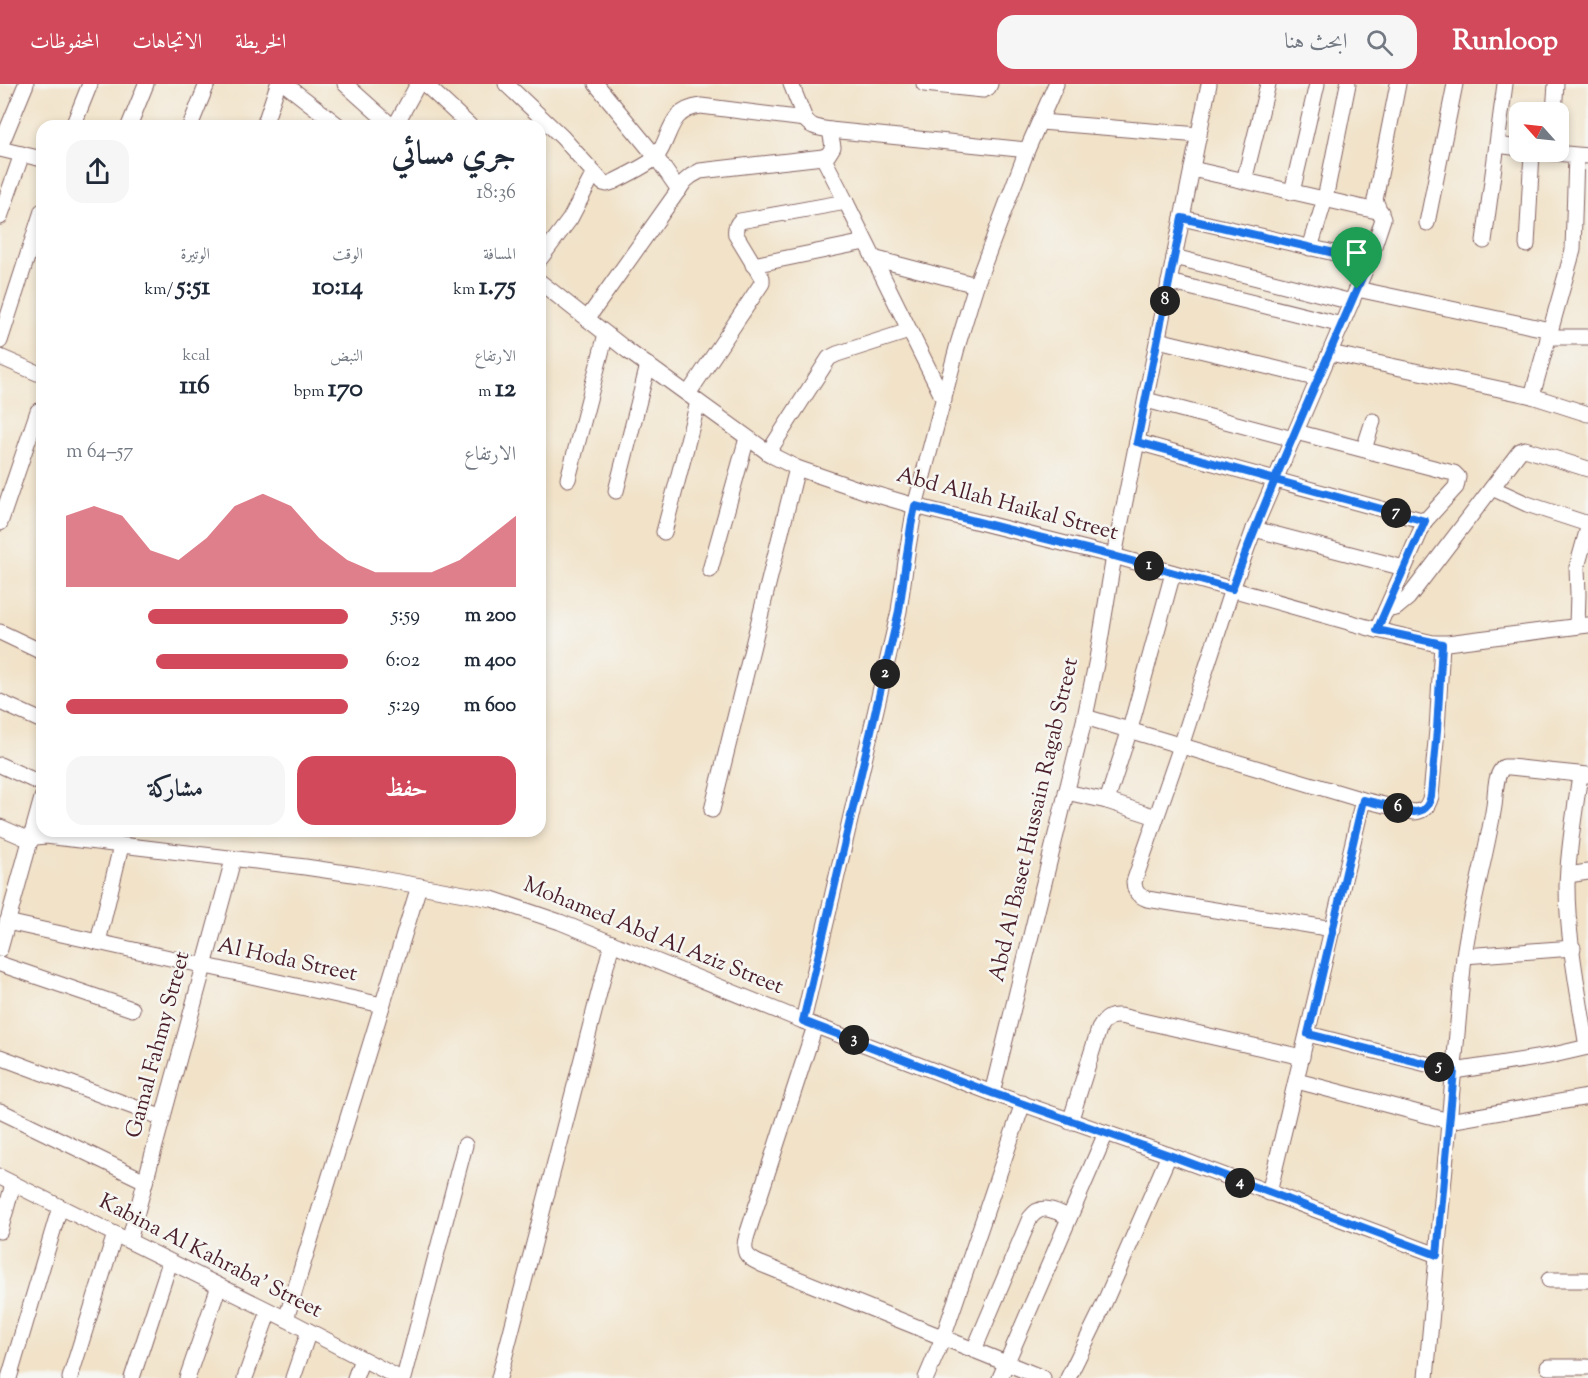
<!DOCTYPE html>
<html lang="ar">
<meta charset="utf-8">
<style>
:root{--surface:#fff;--page:#f6f6f7;--text:#1f2937;--muted:#747a83;--accent:#d1495b}
body{margin:0;font-family:"Sorts Mill Goudy",Amiri,serif;background:var(--page);color:var(--text);direction:rtl;height:100vh;display:flex;flex-direction:column;font-size:22px;white-space:nowrap}
*{box-sizing:border-box;margin:0}
p{font-size:20px;color:var(--muted)}
.icon{flex:none;width:33px;height:33px;fill:none;stroke:currentColor;stroke-width:2;stroke-linecap:round;stroke-linejoin:round}
.map{position:relative;flex:1;overflow:hidden;direction:ltr}
.side{position:absolute;left:36px;top:36px;width:510px;height:717px;display:flex;flex-direction:column;background:var(--surface);border-radius:18px;box-shadow:0 3px 9px #0003;direction:rtl}
.side>*{flex:none}
.needle{width:39px;rotate:297deg}
.tools{position:absolute;left:1509px;top:18px;display:grid;gap:12px}
.tools a{display:grid;place-items:center;width:60px;height:60px;border-radius:12px;background:var(--surface);box-shadow:0 3px 9px #0003;font-size:30px}
.pin{position:absolute;display:grid;place-items:center;width:51px;height:51px;color:#fff;margin:-62px -26px;border-radius:50% 50% 50% 0;rotate:-45deg;box-shadow:0 0 6px #0007}
.pin .icon{rotate:45deg}
.km{position:absolute;width:30px;height:30px;margin:-15px;border-radius:50%;background:#222;color:#fff;font-size:16px;line-height:30px;text-align:center}
.round{display:grid;place-items:center;flex:none;width:63px;height:63px;border-radius:18px;background:var(--page)}
.headline{display:flex;align-items:center;justify-content:space-between;height:102px;padding:0 30px}
h1{font-size:33px;font-weight:800;line-height:45px}
.stats{display:grid;grid-template-columns:repeat(3,1fr);gap:9px;height:102px;padding:6px 30px}
.stats div{display:grid;align-content:center}
.stats b{font-size:26px;font-weight:800}
.stats small{font-size:16px;font-weight:400}
.stats p{font-size:16px}
.chart{height:168px;padding:12px 30px}
.chart p{display:flex;justify-content:space-between}
.chart svg{width:100%;height:108px;margin-top:6px;fill:var(--accent);opacity:.7}
.button{display:flex;gap:12px;margin-top:auto;padding:12px 30px}
.button a{flex:1;height:69px;border-radius:18px;background:var(--accent);color:#fff;font-size:24px;font-weight:800;line-height:69px;text-align:center}
.button a+a{background:var(--page);color:var(--text)}
ul{padding:0 30px;list-style:none;font-size:20px}
li{display:grid;grid-template-columns:96px 72px 1fr;align-items:center;height:45px}
li i{height:15px;border-radius:8px;background:var(--accent)}
header{display:flex;align-items:center;gap:36px;box-sizing:border-box;height:84px;padding:0 30px;background:var(--accent);color:#fff}
header strong{font-size:28px}
nav{display:flex;gap:33px;margin-inline-start:auto;font-size:21px}
.search{width:420px;height:54px;background:var(--page);display:flex;align-items:center;gap:15px;box-sizing:border-box;padding:0 21px;border-radius:18px;color:var(--muted);font-size:22px}
.map>svg:first-child{display:block}
.lines{fill:none;stroke-linecap:round;stroke-linejoin:round}
.street-casing{stroke:#846362;stroke-width:17}
.street{stroke:#fff;stroke-width:15}
.route-casing{stroke:#fff;stroke-width:12}
.route{stroke:#1a73e8;stroke-width:8}
.labels{text-anchor:middle;dominant-baseline:central;stroke-width:5;stroke-linejoin:round;paint-order:stroke}
.street-label{font-size:22px;fill:#4a1f2b;stroke:#f6f6f2}
</style>
<header>
<strong>Runloop</strong>
<div class="search"><svg class="icon" aria-label="search" viewBox="0 0 24 24"><circle cx="10" cy="10" r="6"/><path d="M15 15l6 6"/></svg>ابحث هنا</div>
<nav><a>الخريطة</a><a>الاتجاهات</a><a>المحفوظات</a></nav>
</header>
<div class="map">
<svg width="1588" height="1294" viewBox="0 0 1588 1294">
<rect width="100%" height="100%" fill="#f6f6f2"/>
<filter id="ink" filterUnits="userSpaceOnUse"><feTurbulence type="fractalNoise" baseFrequency=".0167" numOctaves="2"/><feDisplacementMap in="SourceGraphic" scale="12" xChannelSelector="R" yChannelSelector="G"/><feConvolveMatrix kernelMatrix="1 2 1 2 8 2 1 2 1" color-interpolation-filters="sRGB"/></filter>
<filter id="wash" filterUnits="userSpaceOnUse"><feTurbulence type="fractalNoise" baseFrequency=".008" numOctaves="4" result="noise"/><feDisplacementMap in="SourceGraphic" scale="24" xChannelSelector="R" yChannelSelector="G"/><feGaussianBlur stdDeviation="1.35" result="paint"/><feColorMatrix in="noise" values="0 0 0 0 0 0 0 0 0 0 0 0 0 0 0 0 0 1.4 0 .05"/><feComposite in="paint" operator="in"/></filter>
<g filter="url(#wash)">
<rect width="100%" height="100%" fill="#f1e2c8"/>
</g>
<g filter="url(#ink)">
<g class="lines">
<defs>
<g id="street">
<path d="M 285,0 L 339,42"/>
<path d="M 345,0 L 392,42"/>
<path d="M 425,0 L 470,42"/>
<path d="M 506,0 L 562,53 L 603,99 L 607,100 L 613,98 C 623,93 652,79 657,72 C 672,51 668,26 701,22 L 805,35"/>
<path d="M 596,0 L 656,73 L 679,106"/>
<path d="M 791,0 L 805,35 C 811,44 820,44 830,46 L 1027,66"/>
<path d="M 924,0 L 983,6 L 988,4 L 990,0"/>
<path d="M 1554,28 L 1556,0"/>
<path d="M 1041,38 L 1199,51"/>
<path d="M 73,42 L 90,0"/>
<path d="M 129,42 L 146,0"/>
<path d="M 190,42 L 207,0"/>
<path d="M 264,42 L 278,0"/>
<path d="M 395,42 L 418,0"/>
<path d="M 1497,61 L 1520,64"/>
<path d="M 0,63 L 26,0"/>
<path d="M 0,65 L 42,75"/>
<path d="M 1544,68 L 1588,72"/>
<path d="M 823,73 L 846,118"/>
<path d="M 1192,85 L 1381,128"/>
<path d="M 1244,97 L 1268,0"/>
<path d="M 1292,108 L 1317,0"/>
<path d="M 0,133 L 22,70"/>
<path d="M 1182,134 L 1369,177"/>
<path d="M 1427,139 L 1455,0"/>
<path d="M 1484,157 L 1505,0"/>
<path d="M 1527,161 L 1532,68"/>
<path d="M 1310,164 L 1325,115 L 1348,0"/>
<path d="M 1174,173 L 1352,218"/>
<path d="M 873,174 L 976,201"/>
<path d="M 540,175 L 570,135 L 594,89"/>
<path d="M 753,181 L 865,158"/>
<path d="M 540,198 L 628,267 L 773,372 L 797,384 L 864,407 L 915,422 L 1114,472 L 1377,546 L 1433,559 L 1447,559 L 1588,541"/>
<path d="M 1169,198 L 1342,241"/>
<path d="M 1357,205 L 1550,246"/>
<path d="M 587,235 L 685,97 L 691,92 L 700,87 L 823,73 L 828,71 L 833,63 L 830,46"/>
<path d="M 1548,253 L 1588,253"/>
<path d="M 1158,256 L 1319,295"/>
<path d="M 0,257 L 42,127"/>
<path d="M 1330,269 L 1532,312 L 1588,330"/>
<path d="M 0,273 L 42,291"/>
<path d="M 688,310 L 762,199 L 762,194 L 736,151 C 735,146 736,141 740,137 L 846,118 L 944,316"/>
<path d="M 1532,312 L 1573,166 L 1576,72"/>
<path d="M 1146,316 L 1293,355"/>
<path d="M 1296,348 L 1449,388 L 1454,389 L 1458,393 L 1456,403 L 1425,437 L 1377,546"/>
<path d="M 1137,358 L 1425,437"/>
<path d="M 1364,365 L 1373,337"/>
<path d="M 768,369 L 829,274 L 837,270 L 909,247"/>
<path d="M 568,395 L 606,250"/>
<path d="M 1492,404 L 1527,420 L 1588,440"/>
<path d="M 616,407 L 648,281"/>
<path d="M 0,439 L 38,327"/>
<path d="M 1254,445 L 1404,484"/>
<path d="M 664,448 L 698,318"/>
<path d="M 710,486 L 747,354"/>
<path d="M 1386,526 L 1396,524 L 1408,514 L 1520,367 L 1525,365 L 1588,385"/>
<path d="M 1577,542 L 1578,510 L 1577,483 L 1588,444"/>
<path d="M 0,548 L 42,568"/>
<path d="M 0,618 L 42,637"/>
<path d="M 1085,633 L 1363,716 L 1414,728 C 1425,727 1428,722 1431,712 L 1437,646 L 1442,560"/>
<path d="M 0,681 L 42,700"/>
<path d="M 1580,691 C 1575,727 1568,765 1567,802 C 1567,853 1579,912 1587,963"/>
<path d="M 1066,708 L 1107,717 L 1156,733"/>
<path d="M 1107,717 L 1130,645 L 1173,489"/>
<path d="M 712,726 L 797,384"/>
<path d="M 0,743 L 30,756 L 36,753 L 46,752 L 305,783 L 359,791 L 492,815 L 560,838 L 803,937 L 992,1009 L 1169,1071 L 1437,1171"/>
<path d="M 1568,791 L 1588,788"/>
<path d="M 7,838 L 382,921"/>
<path d="M 1333,845 L 1147,815 C 1138,811 1135,809 1134,798 L 1181,662 L 1232,505 L 1254,445 L 1369,177 L 1383,135 L 1375,116 L 1398,0"/>
<path d="M 98,858 L 121,762"/>
<path d="M 0,865 L 42,714"/>
<path d="M 1464,872 L 1573,864"/>
<path d="M 0,880 L 132,925"/>
<path d="M 803,937 L 899,527 L 908,463 L 915,422 L 958,260 L 976,201 L 1027,66 L 1056,0"/>
<path d="M 815,942 L 747,1151 C 742,1168 745,1173 761,1180 L 1043,1294"/>
<path d="M 1308,950 L 1454,987 L 1549,972 L 1588,963"/>
<path d="M 0,973 L 163,1034"/>
<path d="M 1297,997 L 1449,1037 L 1588,1013"/>
<path d="M 992,1009 L 1085,633 L 1097,575 L 1114,472 L 1209,0"/>
<path d="M 0,1027 L 145,1097"/>
<path d="M 1070,1038 L 1099,945 C 1106,933 1112,930 1125,933 L 1302,973"/>
<path d="M 0,1093 L 286,1235 L 399,1294"/>
<path d="M 1269,1109 L 1363,716"/>
<path d="M 0,1147 L 13,1100"/>
<path d="M 129,1157 L 233,776"/>
<path d="M 1549,1196 L 1588,1196"/>
<path d="M 286,1235 L 419,802"/>
<path d="M 974,1266 L 1030,1134 C 1042,1118 1054,1127 1069,1133"/>
<path d="M 1548,1283 L 1588,1283"/>
<path d="M 9,1294 L 60,1123"/>
<path d="M 70,1294 L 115,1150"/>
<path d="M 132,1294 L 170,1178"/>
<path d="M 187,1294 L 219,1202"/>
<path d="M 245,1294 L 269,1227"/>
<path d="M 293,1294 L 309,1247"/>
<path d="M 355,1294 L 362,1275"/>
<path d="M 404,1294 L 465,1061"/>
<path d="M 499,1294 L 612,859"/>
<path d="M 926,1294 L 943,1254 L 1023,1019"/>
<path d="M 1000,1294 L 1106,1049"/>
<path d="M 1068,1294 L 1099,1231 L 1169,1071"/>
<path d="M 1426,1294 L 1464,872 C 1471,821 1486,773 1494,722 C 1496,710 1494,691 1504,683 L 1510,683 L 1588,691"/>
</g>
</defs>
<use href="#street" class="street-casing"/>
<use href="#street" class="street"/>
</g>
</g>
<g class="lines" filter="url(#ink)">
<defs>
<path id="route" d="M 1357,205 C 1314,305 1269,404 1232,505 L 1114,472 L 915,422 L 911,442 L 899,527 L 803,937 L 992,1009 L 1169,1071 L 1437,1171 L 1454,987 L 1308,950 L 1363,716 L 1414,728 C 1425,727 1428,723 1431,712 L 1437,646 L 1442,560 L 1377,546 L 1425,437 L 1137,358 L 1182,134 L 1369,177 L 1357,205"/>
</defs>
<use href="#route" class="route-casing"/>
<use href="#route" class="route"/>
</g>
<g class="labels">
<g class="street-label">
<text transform="translate(1007 421) rotate(15)">Abd Allah Haikal Street</text>
<text transform="translate(1035 736) rotate(-77)">Abd Al Baset Hussain Ragab Street</text>
<text transform="translate(653 853) rotate(22)">Mohamed Abd Al Aziz Street</text>
<text transform="translate(287 877) rotate(12)">Al Hoda Street</text>
<text transform="translate(159 961) rotate(-75)">Gamal Fahmy Street</text>
<text transform="translate(210 1173) rotate(27)">Kabina Al Kahraba' Street</text>
</g>
</g>
</svg>
<div class="tools">
<a><svg class="needle" viewBox="-14 -14 28 28"><path d="M0-13l5 13h-10z" fill="#e53935"/><path d="M0 13l5-13h-10z" fill="#747a83"/></svg></a>
</div>
<div class="pin" style="left:1357px;top:205px;background:#1e9e55"><svg class="icon" aria-label="arrive" viewBox="0 0 24 24"><path d="M6 21V4h12l-3 4 3 4H6"/></svg></div>
<b class="km" style="left:1149px;top:482px">1</b>
<b class="km" style="left:885px;top:590px">2</b>
<b class="km" style="left:854px;top:956px">3</b>
<b class="km" style="left:1240px;top:1099px">4</b>
<b class="km" style="left:1439px;top:983px">5</b>
<b class="km" style="left:1398px;top:724px">6</b>
<b class="km" style="left:1396px;top:429px">7</b>
<b class="km" style="left:1165px;top:217px">8</b>
<section class="side">
<div class="headline"><div><h1>جري مسائي</h1><p>18:36</p></div><a class="round"><svg class="icon" aria-label="share" viewBox="0 0 24 24"><path d="M12 15V3M7 8l5-5 5 5M5 13v7h14v-7"/></svg></a></div>
<div class="stats">
<div><p>المسافة</p><b>1.75<small> km</small></b></div>
<div><p>الوقت</p><b>10:14</b></div>
<div><p>الوتيرة</p><b>5:51<small> /km</small></b></div>
</div>
<div class="stats">
<div><p>الارتفاع</p><b>12<small> m</small></b></div>
<div><p>النبض</p><b>170<small> bpm</small></b></div>
<div><p>kcal</p><b>116</b></div>
</div>
<div class="chart"><p><span>الارتفاع</span>57–64 m</p>
<svg viewBox="0 0 160 44" preserveAspectRatio="none"><path d="M0 44V15L10 11L20 15L30 29L40 33L50 24L60 11L70 6L80 11L90 24L100 33L110 38L120 38L130 38L140 33L150 24L160 15V44z"/></svg>
</div>
<ul>
<li><b>200 m</b>5:59<i style="width:71%"></i></li>
<li><b>400 m</b>6:02<i style="width:68%"></i></li>
<li><b>600 m</b>5:29<i style="width:100%"></i></li>
</ul>
<div class="button"><a>حفظ</a><a>مشاركة</a></div>
</section>
</div>
